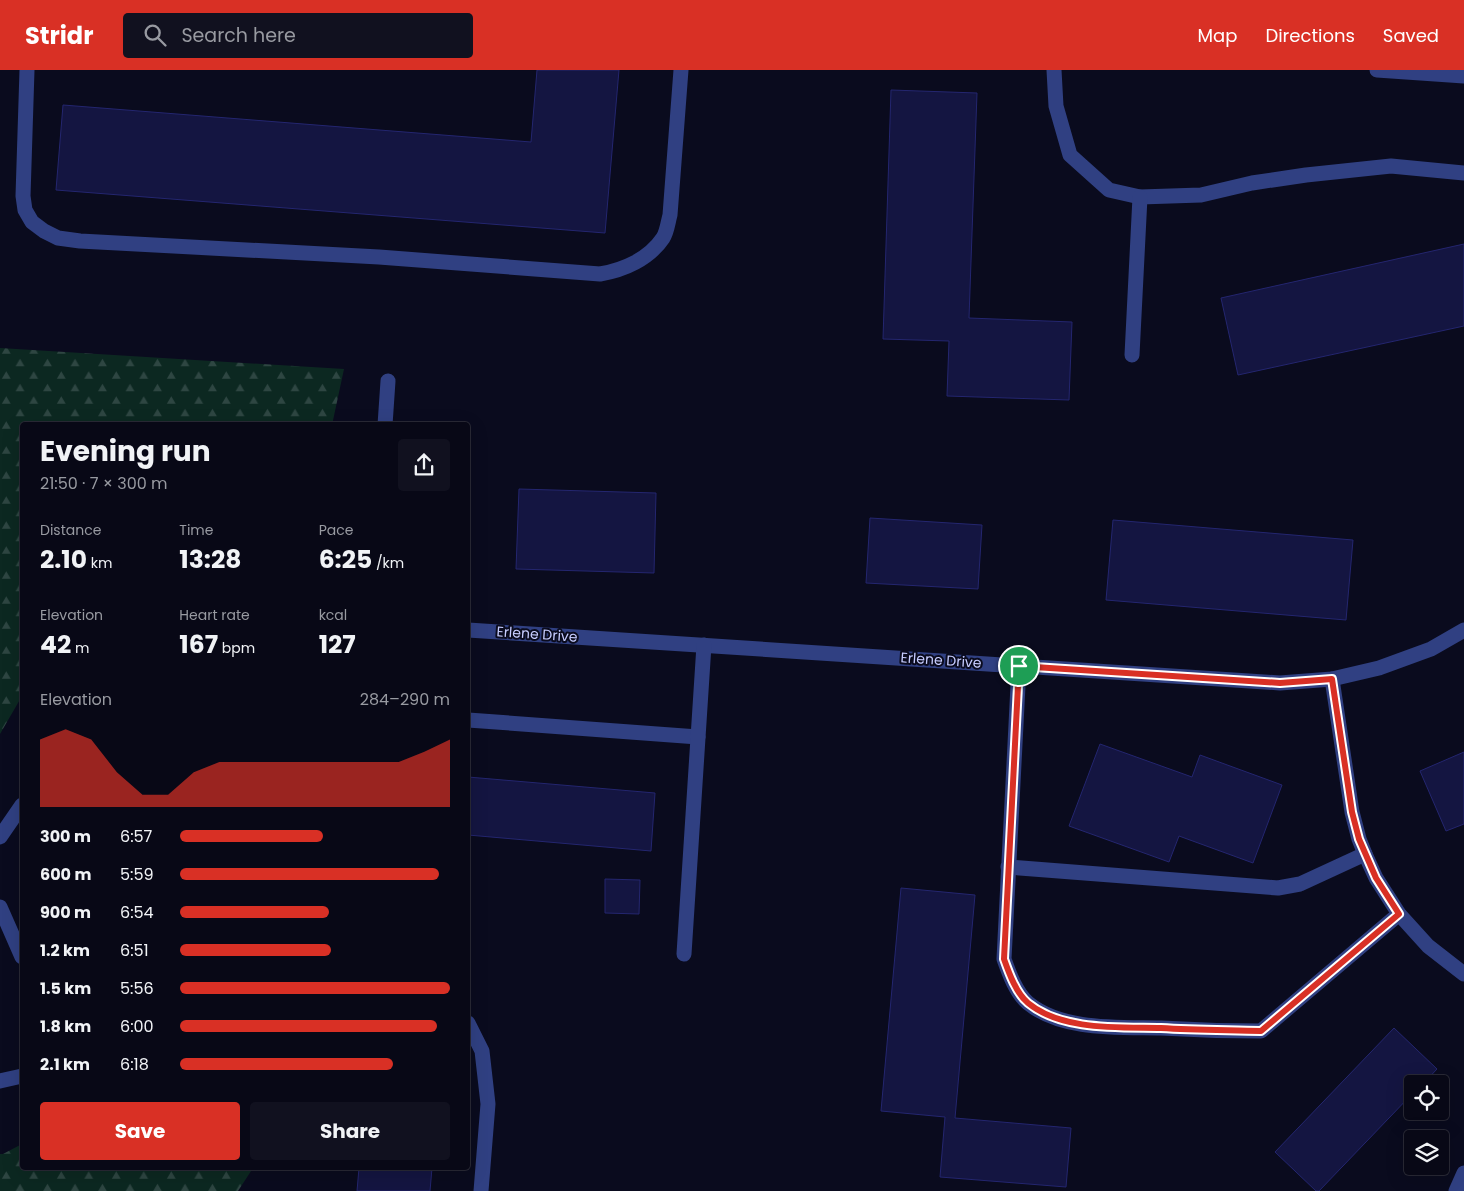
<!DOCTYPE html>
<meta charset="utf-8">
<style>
:root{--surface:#080816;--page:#11111f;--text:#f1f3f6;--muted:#989aa1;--line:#292935;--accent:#d93025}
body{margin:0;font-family:Poppins,sans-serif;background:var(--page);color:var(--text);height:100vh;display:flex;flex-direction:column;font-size:19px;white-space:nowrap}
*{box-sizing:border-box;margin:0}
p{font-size:16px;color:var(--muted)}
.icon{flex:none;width:28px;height:28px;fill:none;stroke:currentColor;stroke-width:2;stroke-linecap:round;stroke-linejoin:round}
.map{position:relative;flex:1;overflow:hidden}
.details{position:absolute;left:20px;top:352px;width:450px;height:748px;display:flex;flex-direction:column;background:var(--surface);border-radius:5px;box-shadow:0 5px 20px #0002,0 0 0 1px var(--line)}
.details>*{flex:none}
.controls{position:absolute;left:1404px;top:1005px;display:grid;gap:10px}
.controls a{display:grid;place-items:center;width:45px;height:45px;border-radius:5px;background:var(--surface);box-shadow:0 5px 20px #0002,0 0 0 1px var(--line);font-size:25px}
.pin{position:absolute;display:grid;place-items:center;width:42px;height:42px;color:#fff;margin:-21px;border:2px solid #fff;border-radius:50%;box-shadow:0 1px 5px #0007}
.round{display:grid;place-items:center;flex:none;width:52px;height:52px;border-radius:5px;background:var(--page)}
.head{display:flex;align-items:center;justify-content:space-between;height:85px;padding:0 20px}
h1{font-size:28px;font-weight:700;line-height:38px}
.metrics{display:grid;grid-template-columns:repeat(3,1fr);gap:8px;height:85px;padding:5px 20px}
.metrics div{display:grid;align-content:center}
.metrics b{font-size:25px;font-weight:700}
.metrics small{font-size:14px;font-weight:400}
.metrics p{font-size:14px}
.chart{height:140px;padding:10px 20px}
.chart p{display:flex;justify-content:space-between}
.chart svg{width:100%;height:90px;margin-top:5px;fill:var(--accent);opacity:.7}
.cta{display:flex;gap:10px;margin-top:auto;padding:10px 20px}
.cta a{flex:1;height:58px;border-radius:5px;background:var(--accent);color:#fff;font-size:20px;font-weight:700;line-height:58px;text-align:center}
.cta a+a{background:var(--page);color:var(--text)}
ul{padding:0 20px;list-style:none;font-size:16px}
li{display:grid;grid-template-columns:80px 60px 1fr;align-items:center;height:38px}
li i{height:12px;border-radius:6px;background:var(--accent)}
header{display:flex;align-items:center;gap:30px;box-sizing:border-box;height:70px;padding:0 25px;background:var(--accent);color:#fff}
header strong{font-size:24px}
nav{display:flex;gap:28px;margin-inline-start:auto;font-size:18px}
.search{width:350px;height:45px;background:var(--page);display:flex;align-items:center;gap:12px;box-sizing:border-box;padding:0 18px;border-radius:5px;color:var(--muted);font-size:19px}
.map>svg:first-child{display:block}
.forest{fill:url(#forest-firs)}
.building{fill:#141541;stroke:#24266f}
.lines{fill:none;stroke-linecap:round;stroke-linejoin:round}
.minor{stroke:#304082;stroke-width:15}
.route-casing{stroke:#fff;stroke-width:10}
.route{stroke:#d93025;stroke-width:6}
.labels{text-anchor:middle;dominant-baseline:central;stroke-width:4;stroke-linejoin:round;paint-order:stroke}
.street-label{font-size:14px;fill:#c7cdff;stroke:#0a0b1e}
</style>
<header>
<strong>Stridr</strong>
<div class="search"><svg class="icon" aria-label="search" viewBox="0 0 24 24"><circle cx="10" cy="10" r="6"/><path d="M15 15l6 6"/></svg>Search here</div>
<nav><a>Map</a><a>Directions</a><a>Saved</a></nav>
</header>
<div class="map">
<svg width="1464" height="1121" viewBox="0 0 1464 1121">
<defs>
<pattern id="forest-firs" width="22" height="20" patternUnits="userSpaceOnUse" patternTransform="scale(1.25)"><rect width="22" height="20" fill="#0c2821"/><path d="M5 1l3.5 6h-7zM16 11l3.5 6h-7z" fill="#2e4642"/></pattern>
</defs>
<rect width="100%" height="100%" fill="#0a0b1e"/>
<g class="forest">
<path d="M 0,278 L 344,299 L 332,355 L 22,355 L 22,626 L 0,664 Z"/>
<path d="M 22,1074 L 22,1098 L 253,1098 L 238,1121 L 0,1121 L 0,1084 L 3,1084 Z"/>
</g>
<g class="building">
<path d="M 537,0 L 619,0 L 605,163 L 56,120 L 63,35 L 531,72 Z"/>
<path d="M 891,20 L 977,23 L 969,248 L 1072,252 L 1069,330 L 947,326 L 949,271 L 883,269 Z"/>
<path d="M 1464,174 L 1464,256 L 1238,305 L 1221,228 Z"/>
<path d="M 519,419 L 656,423 L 654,503 L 516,499 Z"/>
<path d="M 870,448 L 982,455 L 978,519 L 866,513 Z"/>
<path d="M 1113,450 L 1353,470 L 1346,550 L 1106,530 Z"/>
<path d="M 1100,674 L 1192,707 L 1200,685 L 1282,715 L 1253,793 L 1179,766 L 1169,792 L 1069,756 Z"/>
<path d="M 1464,682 L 1464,754 L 1446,761 L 1420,701 Z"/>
<path d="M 468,707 L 655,723 L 651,781 L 468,765 Z"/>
<path d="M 605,809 L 640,810 L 639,844 L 605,843 Z"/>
<path d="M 901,818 L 975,825 L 955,1048 L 1071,1058 L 1066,1117 L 940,1107 L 945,1047 L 881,1041 Z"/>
<path d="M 1394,958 L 1437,999 L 1423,1014 L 1412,1014 L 1412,1024 L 1319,1121 L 1316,1121 L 1275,1082 Z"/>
<path d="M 359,1098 L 432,1098 L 430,1121 L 357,1121 Z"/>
</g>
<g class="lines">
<g class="minor">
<path d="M 27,0 L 23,126 L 25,140 L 32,152 L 44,161 L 58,168 L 80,171 L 379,187 L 600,204 C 624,200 649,189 663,168 C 667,162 668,152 670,145 L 681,0"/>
<path d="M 1054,0 L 1056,36 L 1070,85 L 1109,120 L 1140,127 L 1201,125 L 1252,113 L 1306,105 L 1391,96 L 1464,103"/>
<path d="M 1377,0 L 1464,6"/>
<path d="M 1132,285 L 1140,127"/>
<path d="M 385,355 L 388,311"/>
<path d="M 468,560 L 1280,613 L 1332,609 L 1379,598 L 1431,579 L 1464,560"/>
<path d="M 1019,596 L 1004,889 C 1009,903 1016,923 1028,933 C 1062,961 1119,957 1161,958 C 1194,960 1228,961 1261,961 L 1399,844"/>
<path d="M 1332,609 L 1352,742 L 1359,769 L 1365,784 L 1376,808 L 1399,844 L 1428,876 L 1464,904"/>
<path d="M 468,650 L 698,667"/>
<path d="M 0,767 L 22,735"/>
<path d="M 1008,797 L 1278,818 L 1300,814 L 1365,784"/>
<path d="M 0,837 L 22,887"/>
<path d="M 684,884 L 704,575"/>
<path d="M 468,953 L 482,981 L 488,1034 L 481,1121"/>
<path d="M 0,1011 L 22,1006"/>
<path d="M 1456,1121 L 1464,1103"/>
</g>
</g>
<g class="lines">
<defs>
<path id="route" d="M 1019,596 L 1280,613 L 1332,609 L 1352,742 L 1359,769 L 1376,808 L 1399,844 L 1261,961 C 1228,960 1194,960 1161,958 C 1120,957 1062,961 1028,933 C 1016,923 1009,903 1004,889 Z"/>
</defs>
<use href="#route" class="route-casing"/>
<use href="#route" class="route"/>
</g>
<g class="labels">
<g class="street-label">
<text transform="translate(537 564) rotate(4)">Erlene Drive</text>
<text transform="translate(941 590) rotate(4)">Erlene Drive</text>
</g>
</g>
</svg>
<div class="controls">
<a><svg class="icon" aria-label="locate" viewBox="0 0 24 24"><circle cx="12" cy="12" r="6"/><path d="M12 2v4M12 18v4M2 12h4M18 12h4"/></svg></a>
<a><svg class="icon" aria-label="layers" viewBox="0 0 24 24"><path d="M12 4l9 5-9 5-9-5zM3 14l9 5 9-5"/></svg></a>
</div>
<div class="pin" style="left:1019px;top:596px;background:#1e9e55"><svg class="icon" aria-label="arrive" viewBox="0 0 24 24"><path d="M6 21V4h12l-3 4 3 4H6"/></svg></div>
<section class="details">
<div class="head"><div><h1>Evening run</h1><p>21:50 · 7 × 300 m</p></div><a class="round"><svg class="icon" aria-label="share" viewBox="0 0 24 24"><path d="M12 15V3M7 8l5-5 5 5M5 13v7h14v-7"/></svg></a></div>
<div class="metrics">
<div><p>Distance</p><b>2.10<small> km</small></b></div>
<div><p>Time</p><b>13:28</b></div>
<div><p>Pace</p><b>6:25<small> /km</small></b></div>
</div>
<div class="metrics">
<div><p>Elevation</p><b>42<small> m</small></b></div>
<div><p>Heart rate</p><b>167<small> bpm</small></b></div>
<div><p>kcal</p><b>127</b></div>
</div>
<div class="chart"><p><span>Elevation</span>284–290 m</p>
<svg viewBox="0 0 160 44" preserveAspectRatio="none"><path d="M0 44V11L10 6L20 11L30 27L40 38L50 38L60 27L70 22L80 22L90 22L100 22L110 22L120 22L130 22L140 22L150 17L160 11V44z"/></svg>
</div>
<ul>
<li><b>300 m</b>6:57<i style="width:53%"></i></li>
<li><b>600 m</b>5:59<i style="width:96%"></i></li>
<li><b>900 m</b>6:54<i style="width:55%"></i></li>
<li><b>1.2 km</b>6:51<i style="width:56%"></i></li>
<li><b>1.5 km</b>5:56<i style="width:100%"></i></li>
<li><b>1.8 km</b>6:00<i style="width:95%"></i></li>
<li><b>2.1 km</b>6:18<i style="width:79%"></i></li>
</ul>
<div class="cta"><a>Save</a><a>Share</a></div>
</section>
</div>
